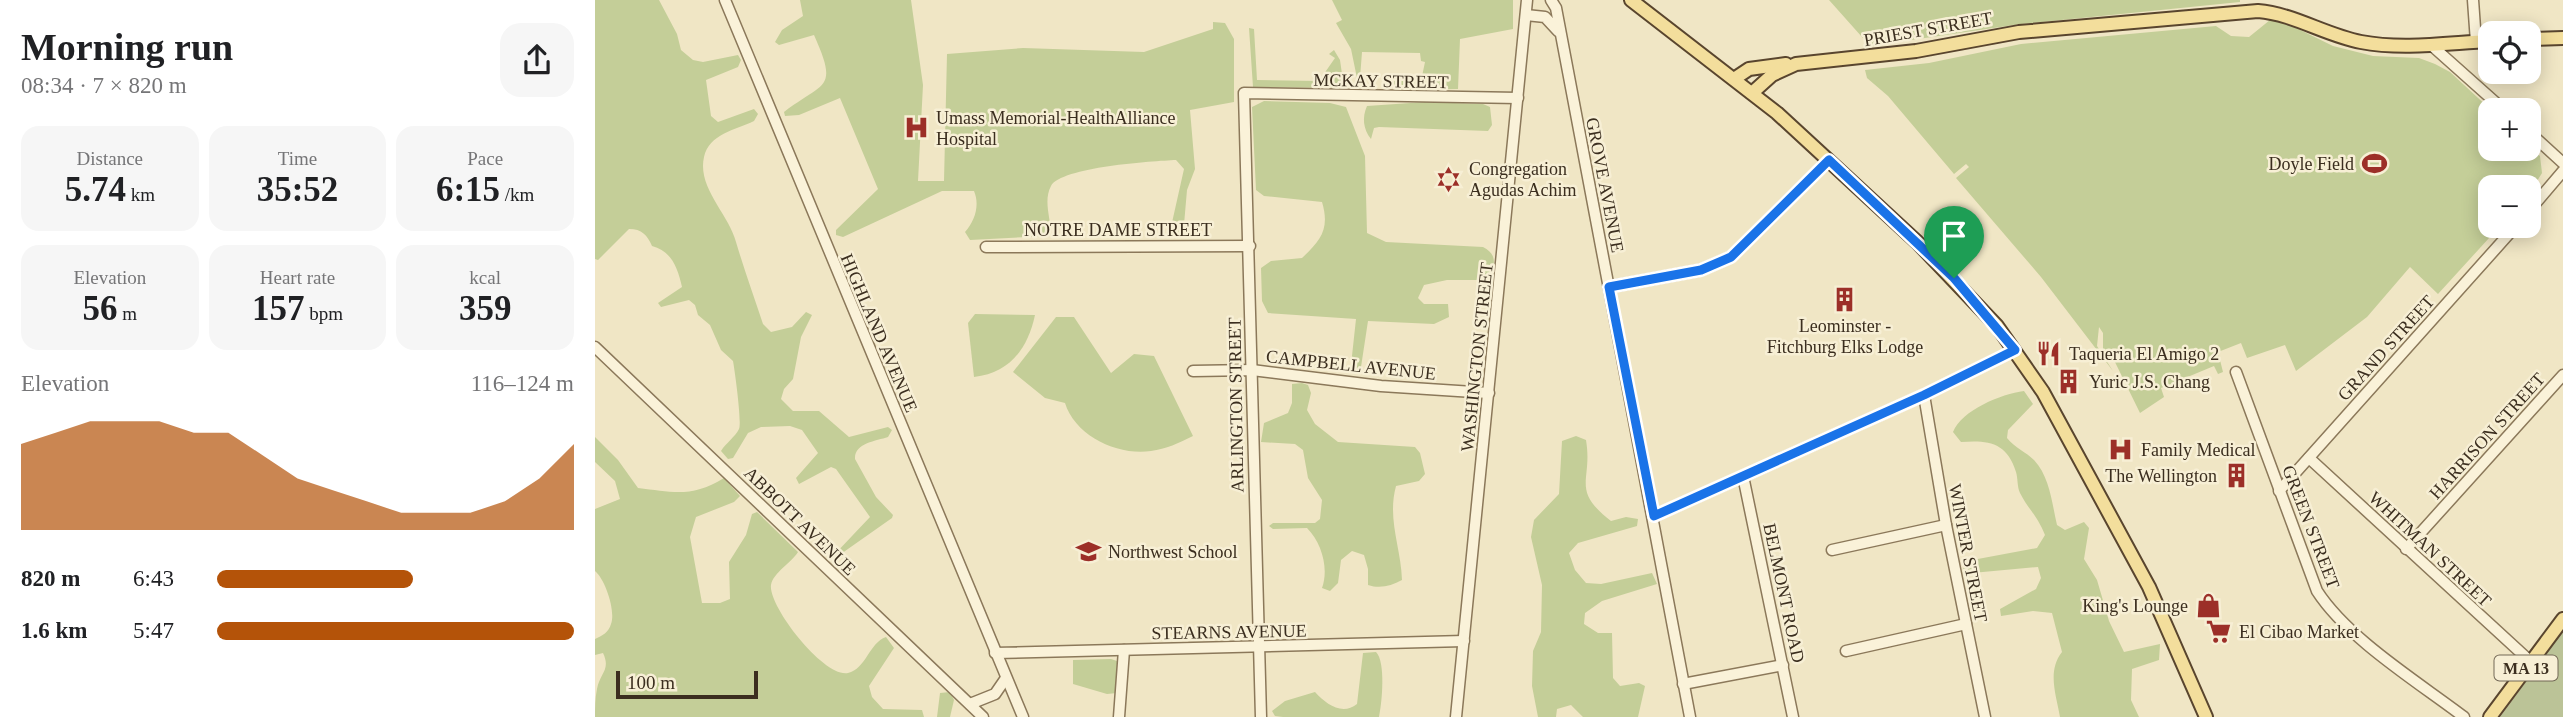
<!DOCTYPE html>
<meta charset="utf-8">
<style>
:root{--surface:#fff;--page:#f6f6f6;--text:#202124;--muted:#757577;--accent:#b45309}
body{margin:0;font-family:Georgia,serif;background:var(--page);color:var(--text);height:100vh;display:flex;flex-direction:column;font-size:26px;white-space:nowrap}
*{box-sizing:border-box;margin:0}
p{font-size:23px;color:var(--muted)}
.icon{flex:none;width:38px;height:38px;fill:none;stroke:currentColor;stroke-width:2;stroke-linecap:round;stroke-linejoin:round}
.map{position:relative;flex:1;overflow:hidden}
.side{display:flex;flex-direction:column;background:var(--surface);width:595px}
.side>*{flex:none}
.fabs{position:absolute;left:1883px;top:21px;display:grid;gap:14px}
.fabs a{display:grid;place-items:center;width:63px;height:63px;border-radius:14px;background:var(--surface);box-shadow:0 4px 18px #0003;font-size:35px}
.scale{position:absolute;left:21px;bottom:18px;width:142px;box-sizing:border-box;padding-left:7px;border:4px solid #3b2e1f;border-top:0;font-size:19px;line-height:24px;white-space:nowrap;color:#3b2e1f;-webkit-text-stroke:5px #f7efd5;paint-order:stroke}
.pin{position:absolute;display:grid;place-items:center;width:60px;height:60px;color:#fff;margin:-72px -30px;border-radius:50% 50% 50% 0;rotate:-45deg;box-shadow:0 0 7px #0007}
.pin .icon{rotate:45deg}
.round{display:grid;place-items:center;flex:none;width:74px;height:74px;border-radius:21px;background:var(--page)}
.head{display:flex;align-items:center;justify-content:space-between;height:119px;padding:0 21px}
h1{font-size:38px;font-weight:700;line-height:52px}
.metrics{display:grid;grid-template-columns:repeat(3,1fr);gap:10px;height:119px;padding:7px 21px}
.metrics div{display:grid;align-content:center;border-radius:18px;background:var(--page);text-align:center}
.metrics b{font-size:35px;font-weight:700}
.metrics small{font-size:19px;font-weight:400}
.metrics p{font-size:19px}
.chart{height:196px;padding:14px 21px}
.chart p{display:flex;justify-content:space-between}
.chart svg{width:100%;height:126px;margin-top:7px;fill:var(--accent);opacity:.7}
ul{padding:0 21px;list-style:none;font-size:23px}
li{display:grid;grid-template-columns:112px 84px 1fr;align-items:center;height:52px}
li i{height:18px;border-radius:9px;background:var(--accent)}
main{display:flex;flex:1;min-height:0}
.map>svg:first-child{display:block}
.green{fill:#c4ce98}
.cemetery{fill:#bbc397}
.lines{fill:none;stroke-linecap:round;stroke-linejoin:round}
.minor-casing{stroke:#8b785a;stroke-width:13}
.major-casing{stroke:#59452e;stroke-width:16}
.minor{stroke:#faf2d9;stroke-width:10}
.major{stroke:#f3de9c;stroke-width:12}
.route-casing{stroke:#fff;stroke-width:14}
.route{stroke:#1a73e8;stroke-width:9}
.labels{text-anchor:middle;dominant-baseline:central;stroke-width:5;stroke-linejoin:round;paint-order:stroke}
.shield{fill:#f7efd5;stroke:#736856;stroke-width:2}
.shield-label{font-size:16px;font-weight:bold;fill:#3b2e1f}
.street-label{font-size:18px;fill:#3b2e1f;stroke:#f7efd5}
.poi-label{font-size:18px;fill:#3b2e1f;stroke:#f7efd5;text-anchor:start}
</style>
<main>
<section class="side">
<div class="head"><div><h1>Morning run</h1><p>08:34 · 7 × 820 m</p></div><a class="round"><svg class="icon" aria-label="share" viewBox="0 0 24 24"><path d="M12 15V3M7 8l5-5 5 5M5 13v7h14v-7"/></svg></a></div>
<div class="metrics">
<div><p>Distance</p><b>5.74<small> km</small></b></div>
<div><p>Time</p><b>35:52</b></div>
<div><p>Pace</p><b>6:15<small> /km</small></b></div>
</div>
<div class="metrics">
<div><p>Elevation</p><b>56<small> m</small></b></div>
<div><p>Heart rate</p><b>157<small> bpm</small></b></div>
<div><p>kcal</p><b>359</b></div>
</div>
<div class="chart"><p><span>Elevation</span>116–124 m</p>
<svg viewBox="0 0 160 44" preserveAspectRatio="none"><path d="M0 44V14L10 10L20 6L30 6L40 6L50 10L60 10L70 18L80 26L90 30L100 34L110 38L120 38L130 38L140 34L150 26L160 14V44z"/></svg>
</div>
<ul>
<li><b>820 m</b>6:43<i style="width:55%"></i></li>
<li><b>1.6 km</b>5:47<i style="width:100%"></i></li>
</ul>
</section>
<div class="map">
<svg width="1968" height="717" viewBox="0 0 1968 717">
<rect width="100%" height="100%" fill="#f0e6c5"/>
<g class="green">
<path d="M 0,0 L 64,0 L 82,34 L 86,50 L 98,60 L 108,62 L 143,55 L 146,60 L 143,67 L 111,80 L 116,116 L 123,122 L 159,109 L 163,114 L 159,121 C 140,130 114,134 109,157 C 102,188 134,214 141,242 C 149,269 159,297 168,324 L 176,332 L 197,327 L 211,312 L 217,315 L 206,337 L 198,379 L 189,389 L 186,399 L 198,411 L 224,411 L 254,437 L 293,427 L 297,430 L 293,437 C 281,441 259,443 260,459 L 281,497 L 298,515 L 297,518 L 243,556 L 239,555 L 275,517 L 241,469 L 236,467 L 204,484 L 201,478 L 223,453 L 207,430 L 195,426 L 166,427 L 153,433 L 138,458 L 133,459 L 126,451 C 131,443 140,437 144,429 C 147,423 140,372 138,361 L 126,350 L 115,325 L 103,315 L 100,305 L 94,300 L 66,307 L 63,303 L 87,287 C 83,269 77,251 57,246 C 52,235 47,229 34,229 L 3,260 L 0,259 Z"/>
<path d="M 205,0 L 316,0 L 328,85 L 323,181 L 349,181 L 352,54 L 428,48 L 549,52 L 618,29 L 618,22 L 630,23 L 639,39 L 639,102 L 595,110 L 600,169 L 592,190 L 588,236 L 581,237 L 576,227 L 589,169 L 581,160 C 558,161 466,167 456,186 C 448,201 456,219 456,234 L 451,236 L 375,240 L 370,232 C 380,221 385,205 379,191 L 347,191 L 248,237 L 241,235 L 241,230 L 283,189 L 245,98 L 204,115 L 190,116 L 189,112 C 229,81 244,91 219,35 L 184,45 L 180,42 L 187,30 L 208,16 Z"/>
<path d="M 737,0 L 918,0 L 918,29 L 865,39 L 863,89 L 799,90 L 799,81 L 826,81 L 830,62 L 826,61 L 825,53 L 767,52 L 765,78 L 762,78 L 756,49 L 741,23 L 747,20 Z"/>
<path d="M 1234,0 L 1645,0 L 1645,2 L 1426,24 L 1275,46 Z"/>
<path d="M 1675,20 L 1689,22 L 1738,46 L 1778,56 L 1824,58 L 1840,64 L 1855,72 L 1896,110 L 1895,149 L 1934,149 L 1934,146 L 1945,156 L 1947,173 L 1934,194 L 1934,187 L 1895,187 L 1895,226 L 1905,226 L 1843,294 L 1815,267 L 1772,317 L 1701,371 L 1690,345 L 1652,358 L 1646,343 L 1623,352 L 1628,372 L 1623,374 L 1619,366 L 1566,388 L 1569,397 L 1545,413 L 1518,358 L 1508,349 L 1508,333 L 1504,327 L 1502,346 L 1518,371 L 1446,277 L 1361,178 L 1374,167 L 1371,164 L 1359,174 L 1293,96 L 1272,78 L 1270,70 L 1334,63 L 1426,44 L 1621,26 L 1636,36 L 1654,37 Z"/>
<path d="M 654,28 L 659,29 L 662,80 L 724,81 L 740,58 L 734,54 L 739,50 L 745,60 L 749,88 L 658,87 Z"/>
<path d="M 669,101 L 735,103 L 751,107 L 770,156 L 772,233 L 791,242 L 888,247 C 904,255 900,268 891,280 L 852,280 L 829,285 L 823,298 L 829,304 L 853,304 L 854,317 L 839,324 L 773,321 L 766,367 L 762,370 L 756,365 L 761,319 L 673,313 L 667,301 L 666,268 L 676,261 L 707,258 C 726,240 735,229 727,202 L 669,196 L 661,190 L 657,107 Z"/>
<path d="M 830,102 L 888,104 L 895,107 L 897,125 L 893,131 L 784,127 L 779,128 L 776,139 C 768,129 767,117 772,106 Z"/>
<path d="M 380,314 L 440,315 C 433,348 415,373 379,377 L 373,323 Z"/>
<path d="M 461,317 L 479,317 L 516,373 L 539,354 L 559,356 L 598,436 C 584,443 571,449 556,451 C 523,456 480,436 470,403 L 450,398 L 418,372 Z"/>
<path d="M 707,383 L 713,385 L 716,393 L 712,410 L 720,424 L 743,442 L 820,447 L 825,453 L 830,474 L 824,481 L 801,486 C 792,519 806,547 807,580 C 796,586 785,589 773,585 L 773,569 L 769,555 L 757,551 L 746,560 L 743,583 L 735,591 L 727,588 C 734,569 727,543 712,528 L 678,529 L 674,526 L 678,523 L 720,523 L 725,519 L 727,500 L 713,478 L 708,450 L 700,444 L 666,442 L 669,423 L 693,413 L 697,403 L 697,384 Z"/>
<path d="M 1429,391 L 1438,404 L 1413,430 L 1412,438 C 1420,448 1431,452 1439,460 C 1455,477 1457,504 1462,525 L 1470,530 L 1489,522 L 1494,528 L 1489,559 L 1502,580 L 1514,621 L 1529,652 L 1565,644 L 1564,660 L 1537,669 L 1536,700 L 1544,717 L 1465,717 C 1461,694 1452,671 1467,652 L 1457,613 L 1438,611 L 1406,616 L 1405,609 L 1441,589 L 1446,578 L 1443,567 L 1377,573 L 1368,569 L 1372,561 L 1442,548 L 1450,535 C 1442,515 1433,509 1425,493 C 1422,487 1423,478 1421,472 C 1412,442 1393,440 1366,442 L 1358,432 C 1367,410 1406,394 1429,391 Z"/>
<path d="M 981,436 L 991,440 C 998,482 975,489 1016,521 L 1031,517 L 1043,519 L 1042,526 L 983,543 L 974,553 L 980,570 L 991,583 L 1006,584 L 1057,573 L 1062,584 L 1007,601 L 990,613 L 989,624 L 1003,633 L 1017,633 L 1018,678 L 1025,686 L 1044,683 L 1050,686 L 1043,717 L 988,717 L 976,705 L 962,709 L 961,717 L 943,717 L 937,686 L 938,651 L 946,632 L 947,585 L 936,537 L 939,520 L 964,494 L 967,441 Z"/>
<path d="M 0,437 L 23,460 L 43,488 C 78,492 97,498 129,478 L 145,496 L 139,502 L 101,517 L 95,537 L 107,603 L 125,603 L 135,599 L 134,562 L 151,535 L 157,514 L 162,512 L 203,552 C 197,562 178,573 176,585 C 173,606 229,678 253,673 C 271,669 274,643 291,637 L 299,648 L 274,686 L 277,697 L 288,709 L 327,710 L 329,717 L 0,717 C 0,708 0,698 2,689 C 5,673 16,670 8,653 L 0,655 L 0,639 C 7,636 14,632 16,624 C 21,611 10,579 0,571 L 0,509 L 25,499 L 20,481 L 0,462 Z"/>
<path d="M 781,652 C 791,662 787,703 784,717 L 688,717 L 680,716 L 677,711 L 690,701 L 720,692 C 731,704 747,716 762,704 L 768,653 Z"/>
<path d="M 516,659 L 522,661 L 522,693 L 512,694 L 478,684 L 478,660 Z"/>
<path d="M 355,692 L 359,700 L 355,717 L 342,717 L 345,693 Z"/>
</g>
<path class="cemetery" d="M 1968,631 L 1968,717 L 1905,717 Z"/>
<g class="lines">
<defs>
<g id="minor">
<path d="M 130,0 L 428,717"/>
<path d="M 956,0 L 961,8 L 1095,717"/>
<path d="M 1878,0 L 1881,42"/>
<path d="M 931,15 L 950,17 L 963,31"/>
<path d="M 1835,44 L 1909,110"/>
<path d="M 1934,132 L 1968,163"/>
<path d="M 1934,211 L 1968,171"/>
<path d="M 391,247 L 655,246"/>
<path d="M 1014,287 L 1106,270 L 1136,257 L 1234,160"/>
<path d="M 0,347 L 388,717"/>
<path d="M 598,371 L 657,370 L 786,386 L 894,393"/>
<path d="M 1641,372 L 1722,591 C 1753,639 1823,682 1869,717"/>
<path d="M 1329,395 L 1351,525 L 1390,717"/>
<path d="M 1714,458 L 1936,662"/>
<path d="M 1148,476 L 1198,717"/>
<path d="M 1684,491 L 1921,226"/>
<path d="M 1059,516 L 1329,395 L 1420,350"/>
<path d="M 1811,549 L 1968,375"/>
<path d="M 1237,550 L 1351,525"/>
<path d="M 1251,651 L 1371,624"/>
<path d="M 400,653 L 869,641"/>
<path d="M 1088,684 L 1188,665"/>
<path d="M 375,704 L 400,694 L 411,678"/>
<path d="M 524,717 L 529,650"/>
<path d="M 666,717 L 649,93 L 923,98"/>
<path d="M 861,717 L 932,0"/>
</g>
<g id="major">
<path d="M 1036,0 L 1182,113 L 1322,242 L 1402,326 L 1448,392 L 1554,587 L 1611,717"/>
<path d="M 1934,39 L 1968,38"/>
<path d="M 1139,79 L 1154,69 L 1191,64"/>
<path d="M 1157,93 L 1177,75 L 1201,64 L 1321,51 L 1424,32 L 1663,11 C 1699,14 1730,35 1766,42 C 1808,50 1853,43 1895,41"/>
<path d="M 1895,717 L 1968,619"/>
</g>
</defs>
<use href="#minor" class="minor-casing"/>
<use href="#major" class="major-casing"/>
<use href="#minor" class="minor"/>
<use href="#major" class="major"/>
</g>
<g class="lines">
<defs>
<path id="route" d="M 1234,160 L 1359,278 L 1420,350 L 1329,395 L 1059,516 L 1014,287 L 1106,270 L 1136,257 Z"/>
</defs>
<use href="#route" class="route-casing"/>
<use href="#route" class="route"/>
</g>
<defs>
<symbol id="hospital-bare" viewBox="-9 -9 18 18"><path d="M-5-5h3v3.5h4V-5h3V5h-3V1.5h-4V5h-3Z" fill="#9c2f28" stroke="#f7efd5" stroke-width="2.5" paint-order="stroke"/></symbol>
<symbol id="stadium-bare" viewBox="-9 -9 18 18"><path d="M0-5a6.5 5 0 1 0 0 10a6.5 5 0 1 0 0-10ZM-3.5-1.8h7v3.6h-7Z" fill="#9c2f28" stroke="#f7efd5" stroke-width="2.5" paint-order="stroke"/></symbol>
<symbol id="synagogue-bare" viewBox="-9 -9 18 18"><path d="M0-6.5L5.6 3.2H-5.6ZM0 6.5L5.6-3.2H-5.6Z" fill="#9c2f28" stroke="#f7efd5" stroke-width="2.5" paint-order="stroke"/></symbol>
<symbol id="building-bare" viewBox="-9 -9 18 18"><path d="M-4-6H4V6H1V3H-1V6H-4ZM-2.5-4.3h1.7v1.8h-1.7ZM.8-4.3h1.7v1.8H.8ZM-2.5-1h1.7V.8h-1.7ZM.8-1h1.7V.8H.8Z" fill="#9c2f28" stroke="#f7efd5" stroke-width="2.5" paint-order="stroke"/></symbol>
<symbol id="restaurant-bare" viewBox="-9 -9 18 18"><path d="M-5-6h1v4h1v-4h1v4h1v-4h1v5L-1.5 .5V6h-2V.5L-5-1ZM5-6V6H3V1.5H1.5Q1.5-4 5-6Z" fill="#9c2f28" stroke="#f7efd5" stroke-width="2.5" paint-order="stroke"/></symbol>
<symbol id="school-bare" viewBox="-9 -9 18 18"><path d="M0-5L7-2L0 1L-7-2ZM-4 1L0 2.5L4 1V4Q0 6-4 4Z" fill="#9c2f28" stroke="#f7efd5" stroke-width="2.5" paint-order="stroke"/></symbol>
<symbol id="shop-bare" viewBox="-9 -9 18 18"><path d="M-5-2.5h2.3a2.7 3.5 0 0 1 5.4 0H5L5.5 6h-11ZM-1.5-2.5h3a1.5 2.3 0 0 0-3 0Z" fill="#9c2f28" stroke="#f7efd5" stroke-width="2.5" paint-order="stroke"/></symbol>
<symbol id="supermarket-bare" viewBox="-9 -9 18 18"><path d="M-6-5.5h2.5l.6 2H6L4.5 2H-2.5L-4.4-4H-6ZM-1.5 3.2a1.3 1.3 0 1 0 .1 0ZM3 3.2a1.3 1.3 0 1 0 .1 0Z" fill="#9c2f28" stroke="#f7efd5" stroke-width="2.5" paint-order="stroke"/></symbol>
</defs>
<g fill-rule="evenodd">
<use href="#hospital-bare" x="304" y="110" width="35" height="35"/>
<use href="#stadium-bare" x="1762" y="146" width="35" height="35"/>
<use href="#synagogue-bare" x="836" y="162" width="35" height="35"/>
<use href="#building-bare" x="1232" y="282" width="35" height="35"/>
<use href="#restaurant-bare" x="1436" y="336" width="35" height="35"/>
<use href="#building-bare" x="1456" y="364" width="35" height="35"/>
<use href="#hospital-bare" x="1508" y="432" width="35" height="35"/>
<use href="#building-bare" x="1624" y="458" width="35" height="35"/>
<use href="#school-bare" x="476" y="534" width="35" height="35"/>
<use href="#shop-bare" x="1596" y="588" width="35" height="35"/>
<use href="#supermarket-bare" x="1606" y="614" width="35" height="35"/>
</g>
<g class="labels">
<rect class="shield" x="1899.5" y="655.5" width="63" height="25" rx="5"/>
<g class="shield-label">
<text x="1931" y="668">MA 13</text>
</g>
<g class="street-label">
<text transform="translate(1333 29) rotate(-10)">PRIEST STREET</text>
<text transform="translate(786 81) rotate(1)">MCKAY STREET</text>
<text transform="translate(1010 185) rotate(79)">GROVE AVENUE</text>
<text x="523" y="230">NOTRE DAME STREET</text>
<text transform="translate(284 333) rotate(67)">HIGHLAND AVENUE</text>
<text transform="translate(1791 348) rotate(-48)">GRAND STREET</text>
<text transform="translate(882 357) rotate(-84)">WASHINGTON STREET</text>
<text transform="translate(756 365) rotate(6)">CAMPBELL AVENUE</text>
<text transform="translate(641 405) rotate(-91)">ARLINGTON STREET</text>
<text transform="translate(1892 436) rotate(-48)">HARRISON STREET</text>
<text transform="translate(205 521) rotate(44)">ABBOTT AVENUE</text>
<text transform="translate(1716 527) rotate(69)">GREEN STREET</text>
<text transform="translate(1835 549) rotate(43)">WHITMAN STREET</text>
<text transform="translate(1373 553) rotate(79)">WINTER STREET</text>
<text transform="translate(1189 593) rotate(78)">BELMONT ROAD</text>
<text transform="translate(634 632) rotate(-1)">STEARNS AVENUE</text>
</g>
<g class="poi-label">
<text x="341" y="118">Umass Memorial-HealthAlliance<tspan x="341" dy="21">Hospital</tspan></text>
<text x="1759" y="164" text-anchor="end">Doyle Field</text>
<text x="874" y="169">Congregation<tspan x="874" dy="21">Agudas Achim</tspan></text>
<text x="1250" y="326" text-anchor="middle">Leominster -<tspan x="1250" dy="21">Fitchburg Elks Lodge</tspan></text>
<text x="1474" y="354">Taqueria El Amigo 2</text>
<text x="1494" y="382">Yuric J.S. Chang</text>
<text x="1546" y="450">Family Medical</text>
<text x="1622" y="476" text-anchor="end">The Wellington</text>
<text x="513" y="552">Northwest School</text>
<text x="1593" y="606" text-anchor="end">King's Lounge</text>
<text x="1644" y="632">El Cibao Market</text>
</g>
</g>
</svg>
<div class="fabs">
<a><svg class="icon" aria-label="locate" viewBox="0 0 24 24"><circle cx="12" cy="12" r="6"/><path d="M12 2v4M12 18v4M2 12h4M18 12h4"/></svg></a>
<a>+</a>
<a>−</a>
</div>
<div class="scale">100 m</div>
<div class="pin" style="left:1359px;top:278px;background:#1e9e55"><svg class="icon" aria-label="arrive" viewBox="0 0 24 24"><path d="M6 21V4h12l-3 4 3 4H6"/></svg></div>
</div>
</main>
